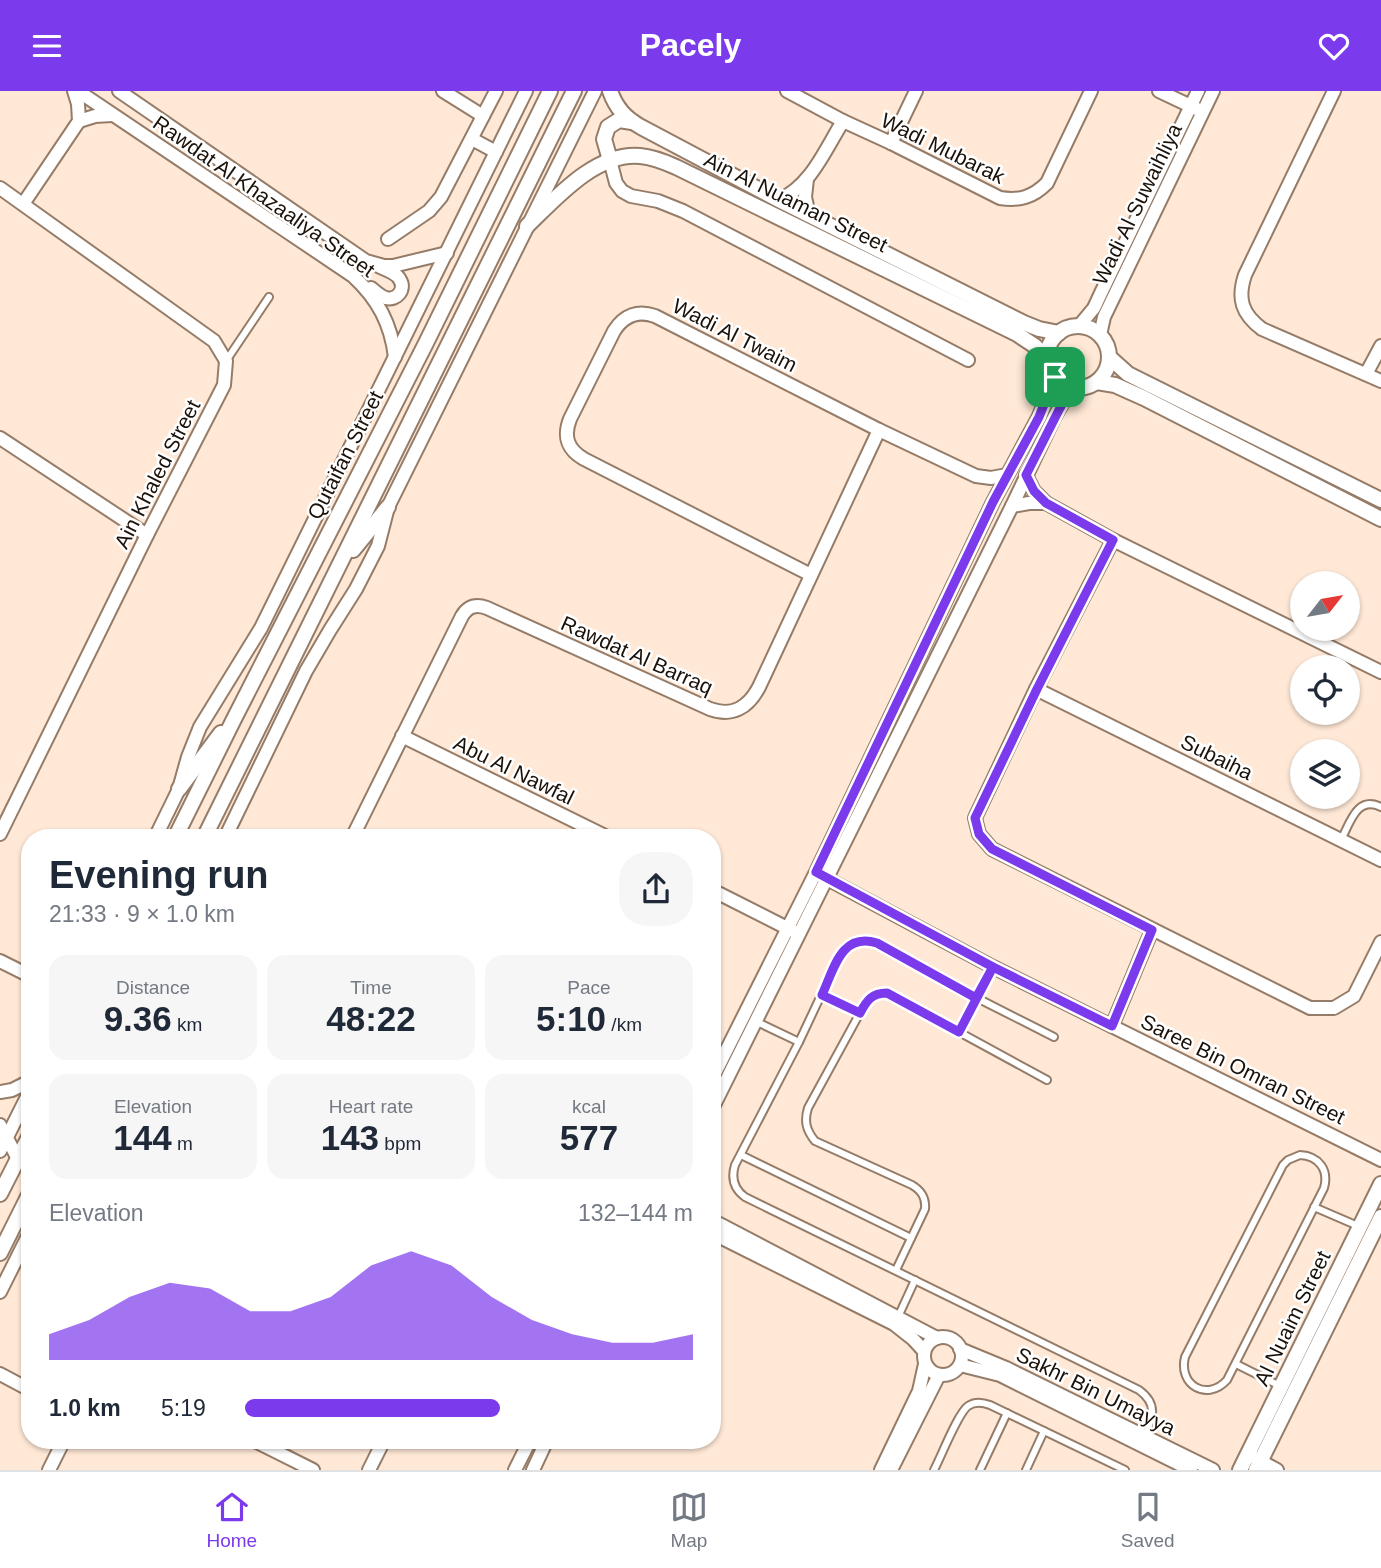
<!DOCTYPE html>
<meta charset="utf-8">
<style>
:root{--surface:#fff;--page:#f6f6f7;--text:#1f2937;--muted:#747a83;--line:#e0e1e3;--accent:#7c3aed}
body{margin:0;font-family:Helvetica,sans-serif;background:var(--page);color:var(--text);height:100vh;display:flex;flex-direction:column;font-size:26px;white-space:nowrap}
*{box-sizing:border-box;margin:0}
p{font-size:23px;color:var(--muted)}
.icon{flex:none;width:38px;height:38px;fill:none;stroke:currentColor;stroke-width:2;stroke-linecap:round;stroke-linejoin:round}
.map{position:relative;flex:1;overflow:hidden}
.details{position:absolute;left:21px;top:738px;width:700px;height:620px;display:flex;flex-direction:column;background:var(--surface);border-radius:28px;box-shadow:0 2px 5px #0004}
.details>*{flex:none}
.needle{width:46px;rotate:59deg}
.fabs{position:absolute;left:1290px;top:480px;display:grid;gap:14px}
.fabs a{display:grid;place-items:center;width:70px;height:70px;border-radius:50%;background:var(--surface);box-shadow:0 2px 5px #0004;font-size:35px}
.pin{position:absolute;display:grid;place-items:center;width:60px;height:60px;color:#fff;margin:-30px;border-radius:14px;box-shadow:0 4px 10px #0006}
.round{display:grid;place-items:center;flex:none;width:74px;height:74px;border-radius:28px;background:var(--page)}
.summary{display:flex;align-items:center;justify-content:space-between;height:119px;padding:0 28px}
h1{font-size:38px;font-weight:700;line-height:52px}
.metrics{display:grid;grid-template-columns:repeat(3,1fr);gap:10px;height:119px;padding:7px 28px}
.metrics div{display:grid;align-content:center;border-radius:18px;background:var(--page);text-align:center}
.metrics b{font-size:35px;font-weight:700}
.metrics small{font-size:19px;font-weight:400}
.metrics p{font-size:19px}
.chart{height:196px;padding:14px 28px}
.chart p{display:flex;justify-content:space-between}
.chart svg{width:100%;height:126px;margin-top:7px;fill:var(--accent);opacity:.7}
ul{padding:0 28px;list-style:none;font-size:23px}
li{display:grid;grid-template-columns:112px 84px 1fr;align-items:center;height:52px}
li i{height:18px;border-radius:9px;background:var(--accent)}
header{display:flex;justify-content:space-between;align-items:center;height:91px;padding:0 28px;background:var(--accent);color:#fff;font-size:32px;font-weight:700}
.tab-bar{display:flex;justify-content:space-around;align-items:center;height:98px;border-top:2px solid var(--line);background:var(--surface);font-size:19px;color:var(--muted)}
.tab-bar a{display:grid;justify-items:center;gap:4px}
.tab-bar .on{color:var(--accent)}
.map>svg:first-child{display:block}
.lines{fill:none;stroke-linecap:round;stroke-linejoin:round}
.service-casing{stroke:#957c68;stroke-width:10}
.minor-casing{stroke:#957c68;stroke-width:16}
.tertiary-casing{stroke:#957c68;stroke-width:18}
.service{stroke:#fff;stroke-width:6}
.minor{stroke:#fff;stroke-width:12}
.tertiary{stroke:#fff;stroke-width:14}
.route-casing{stroke:#fff;stroke-width:14}
.route{stroke:#7c3aed;stroke-width:9}
.labels{text-anchor:middle;dominant-baseline:central;stroke-width:5;stroke-linejoin:round;paint-order:stroke}
.street-label{font-size:21px;fill:#1a1109;stroke:#fff}
</style>
<header><svg class="icon" aria-label="menu" viewBox="0 0 24 24"><path d="M4 6h16M4 12h16M4 18h16"/></svg>Pacely<svg class="icon" aria-label="heart" viewBox="0 0 24 24"><path d="M12 20l-8-8c-3-5 5-10 8-4 3-6 11-1 8 4z"/></svg></header>
<div class="map">
<svg width="1381" height="1379" viewBox="0 0 1381 1379">
<rect width="100%" height="100%" fill="#ffe8d6"/>
<g class="lines">
<defs>
<g id="service">
<path d="M 226,270 L 269,206"/>
<path d="M 1341,749 C 1350,732 1357,704 1381,716"/>
<path d="M 822,904 L 860,921"/>
<path d="M 755,930 L 799,951"/>
<path d="M 959,941 L 993,876"/>
<path d="M 1054,946 L 977,907 L 877,852 C 860,847 848,852 839,866 L 799,951 L 735,1074 C 731,1087 734,1098 745,1106 L 1139,1299 C 1158,1313 1153,1326 1145,1345"/>
<path d="M 741,1064 L 911,1147"/>
<path d="M 1300,1064 C 1319,1065 1329,1079 1324,1097 L 1227,1289 C 1207,1311 1178,1294 1185,1266 L 1283,1074 L 1288,1069 Z"/>
<path d="M 1314,1116 L 1358,1135"/>
<path d="M 896,1179 L 925,1118 C 926,1107 922,1100 912,1094 L 815,1050 C 806,1039 804,1030 808,1017 L 867,909 C 875,902 883,901 893,905 L 1047,989"/>
<path d="M 898,1226 L 915,1189"/>
<path d="M 1236,1273 L 1280,1295"/>
<path d="M 934,1379 C 941,1366 958,1322 968,1315 C 975,1310 982,1311 990,1314 L 1125,1379"/>
<path d="M 980,1379 L 1007,1322"/>
<path d="M 1026,1379 L 1044,1340"/>
</g>
<g id="minor">
<path d="M 78,0 L 353,185 C 378,208 391,233 395,266"/>
<path d="M 119,0 L 366,170 L 384,175 L 393,175 L 447,162"/>
<path d="M 443,0 L 483,25"/>
<path d="M 787,0 L 843,30 L 891,52 L 1000,107 C 1020,110 1033,106 1047,92 L 1091,0"/>
<path d="M 1159,0 L 1197,18"/>
<path d="M 1334,0 L 1245,184 C 1237,208 1242,223 1262,238 L 1381,290"/>
<path d="M 79,30 L 95,25 L 112,24"/>
<path d="M 472,48 L 496,61"/>
<path d="M 891,52 L 916,0"/>
<path d="M 610,69 L 616,92 L 622,100 L 631,105 L 658,110 L 683,120 L 968,269"/>
<path d="M 807,88 L 805,106 L 809,124"/>
<path d="M 0,97 L 214,250 L 226,270 L 224,294 L 147,444 L 0,743"/>
<path d="M 779,109 C 811,95 825,59 843,30"/>
<path d="M 23,113 L 79,30 L 78,13 L 74,0"/>
<path d="M 388,148 L 429,120 L 441,106 L 496,0"/>
<path d="M 371,197 C 375,200 381,206 386,207 C 397,210 406,198 400,189 C 397,182 387,179 380,176"/>
<path d="M 1079,235 L 1094,217 L 1101,202 L 1198,0"/>
<path d="M 1100,244 L 1104,226 L 1213,0"/>
<path d="M 1366,283 L 1381,255"/>
<path d="M 0,347 L 147,444"/>
<path d="M 1026,384 L 1034,400 L 1046,412 L 1113,449 L 1381,581"/>
<path d="M 1012,415 L 1029,412 L 1046,412"/>
<path d="M 1113,449 L 1036,598 L 975,727 L 979,743 L 992,758 L 1310,917 L 1334,917 L 1354,905 L 1381,851"/>
<path d="M 811,484 L 584,368 C 568,359 563,346 570,328 L 614,240 C 624,224 638,219 655,225 L 879,339 L 976,385 L 991,387 L 1007,384"/>
<path d="M 1036,598 L 1381,769"/>
<path d="M 402,645 L 609,747"/>
<path d="M 155,747 L 179,698 L 188,666 L 200,636 L 261,537 L 526,0"/>
<path d="M 225,747 L 306,580 L 330,539 L 356,498 L 378,455 L 388,416 L 595,0"/>
<path d="M 352,747 L 462,525 C 468,515 476,513 487,517 L 710,618 C 732,626 748,617 759,596 L 879,339"/>
<path d="M 820,784 L 993,876 L 1381,1069"/>
<path d="M 712,799 L 793,840"/>
<path d="M 0,870 L 30,885"/>
<path d="M 1112,935 L 1152,839"/>
<path d="M 712,988 L 816,781 L 993,411 L 1039,325 L 1055,286"/>
<path d="M 0,1001 L 12,999 L 30,990"/>
<path d="M 712,1018 L 1012,415 L 1054,327 L 1065,308 L 1077,297"/>
<path d="M 0,1034 L 18,1068"/>
<path d="M 0,1060 L 30,1000"/>
<path d="M 712,1129 L 937,1247"/>
<path d="M 712,1142 L 894,1233 L 913,1248 L 924,1260"/>
<path d="M 0,1201 L 30,1141"/>
<circle cx="943" cy="1265" r="19"/>
<path d="M 960,1258 L 1006,1277 L 1213,1379"/>
<path d="M 960,1274 L 1000,1284 L 1191,1379"/>
<path d="M 0,1283 L 30,1299"/>
<path d="M 253,1349 L 313,1379"/>
<path d="M 1253,1366 L 1277,1379"/>
<path d="M 49,1379 L 64,1349"/>
<path d="M 369,1379 L 384,1349"/>
<path d="M 515,1379 L 530,1349"/>
<path d="M 533,1379 L 547,1349"/>
<path d="M 881,1379 L 919,1300 L 925,1273"/>
<path d="M 891,1379 L 939,1284"/>
</g>
<g id="tertiary">
<path d="M 610,0 C 616,17 625,27 641,36 L 779,109 L 1024,232 L 1039,238 L 1059,242"/>
<path d="M 610,69 L 604,48 L 608,36 L 619,29 L 632,31"/>
<path d="M 527,135 C 556,107 596,61 640,65 C 653,66 665,71 676,76 L 1017,243 L 1035,255 L 1048,269"/>
<circle cx="1078" cy="266" r="31"/>
<path d="M 1109,266 L 1128,283 L 1140,289 L 1381,409"/>
<path d="M 1097,291 L 1115,294 L 1144,307 L 1381,428"/>
<path d="M 353,459 L 388,416"/>
<path d="M 179,698 L 221,642"/>
<path d="M 175,747 L 234,628 L 425,254 L 550,0"/>
<path d="M 204,747 L 574,0"/>
<path d="M 0,1103 L 30,1044"/>
<path d="M 0,1162 L 30,1102"/>
<path d="M 1240,1379 L 1381,1093"/>
<path d="M 1256,1379 L 1381,1126"/>
</g>
</defs>
<use href="#service" class="service-casing"/>
<use href="#minor" class="minor-casing"/>
<use href="#tertiary" class="tertiary-casing"/>
<use href="#service" class="service"/>
<use href="#minor" class="minor"/>
<use href="#tertiary" class="tertiary"/>
</g>
<g class="lines">
<defs>
<path id="route" d="M 1055,286 L 1039,326 L 993,411 L 816,781 L 993,876 L 959,941 L 887,902 C 872,902 867,909 860,922 L 822,904 C 834,878 841,841 877,852 L 976,907 L 993,876 L 1112,935 L 1152,839 L 992,758 L 979,743 L 975,727 L 1037,598 L 1113,449 L 1046,412 L 1034,400 L 1026,384 L 1060,317 L 1065,308 L 1077,297 L 1065,294 L 1055,286"/>
</defs>
<use href="#route" class="route-casing"/>
<use href="#route" class="route"/>
</g>
<g class="labels">
<g class="street-label">
<text transform="translate(943 57) rotate(26)">Wadi Mubarak</text>
<text transform="translate(264 105) rotate(35)">Rawdat Al Khazaaliya Street</text>
<text transform="translate(796 111) rotate(26)">Ain Al Nuaman Street</text>
<text transform="translate(1137 113) rotate(-64)">Wadi Al Suwaihliya</text>
<text transform="translate(735 244) rotate(27)">Wadi Al Twaim</text>
<text transform="translate(345 364) rotate(-63)">Qutaifan Street</text>
<text transform="translate(157 383) rotate(-63)">Ain Khaled Street</text>
<text transform="translate(637 564) rotate(24)">Rawdat Al Barraq</text>
<text transform="translate(1217 666) rotate(26)">Subaiha</text>
<text transform="translate(514 679) rotate(26)">Abu Al Nawfal</text>
<text transform="translate(1243 978) rotate(26)">Saree Bin Omran Street</text>
<text transform="translate(1292 1227) rotate(-64)">Al Nuaim Street</text>
<text transform="translate(1096 1300) rotate(26)">Sakhr Bin Umayya</text>
</g>
</g>
</svg>
<div class="fabs">
<a><svg class="needle" viewBox="-14 -14 28 28"><path d="M0-13l5 13h-10z" fill="#e53935"/><path d="M0 13l5-13h-10z" fill="#747a83"/></svg></a>
<a><svg class="icon" aria-label="locate" viewBox="0 0 24 24"><circle cx="12" cy="12" r="6"/><path d="M12 2v4M12 18v4M2 12h4M18 12h4"/></svg></a>
<a><svg class="icon" aria-label="layers" viewBox="0 0 24 24"><path d="M12 4l9 5-9 5-9-5zM3 14l9 5 9-5"/></svg></a>
</div>
<div class="pin" style="left:1055px;top:286px;background:#1e9e55"><svg class="icon" aria-label="arrive" viewBox="0 0 24 24"><path d="M6 21V4h12l-3 4 3 4H6"/></svg></div>
<section class="details">
<div class="summary"><div><h1>Evening run</h1><p>21:33 · 9 × 1.0 km</p></div><a class="round"><svg class="icon" aria-label="share" viewBox="0 0 24 24"><path d="M12 15V3M7 8l5-5 5 5M5 13v7h14v-7"/></svg></a></div>
<div class="metrics">
<div><p>Distance</p><b>9.36<small> km</small></b></div>
<div><p>Time</p><b>48:22</b></div>
<div><p>Pace</p><b>5:10<small> /km</small></b></div>
</div>
<div class="metrics">
<div><p>Elevation</p><b>144<small> m</small></b></div>
<div><p>Heart rate</p><b>143<small> bpm</small></b></div>
<div><p>kcal</p><b>577</b></div>
</div>
<div class="chart"><p><span>Elevation</span>132–144 m</p>
<svg viewBox="0 0 160 44" preserveAspectRatio="none"><path d="M0 44V35L10 30L20 22L30 17L40 19L50 27L60 27L70 22L80 11L90 6L100 11L110 22L120 30L130 35L140 38L150 38L160 35V44z"/></svg>
</div>
<ul>
<li><b>1.0 km</b>5:19<i style="width:57%"></i></li>
</ul>
</section>
</div>
<nav class="tab-bar">
<a class="on"><svg class="icon" aria-label="home" viewBox="0 0 24 24"><path d="M3 11l9-7 9 7M6 9v11h12V9"/></svg>Home</a>
<a><svg class="icon" aria-label="map" viewBox="0 0 24 24"><path d="M3 6l6-2 6 2 6-2v14l-6 2-6-2-6 2zM9 4v14M15 6v14"/></svg>Map</a>
<a><svg class="icon" aria-label="saved" viewBox="0 0 24 24"><path d="M7 4h10v16l-5-4-5 4z"/></svg>Saved</a>
</nav>
